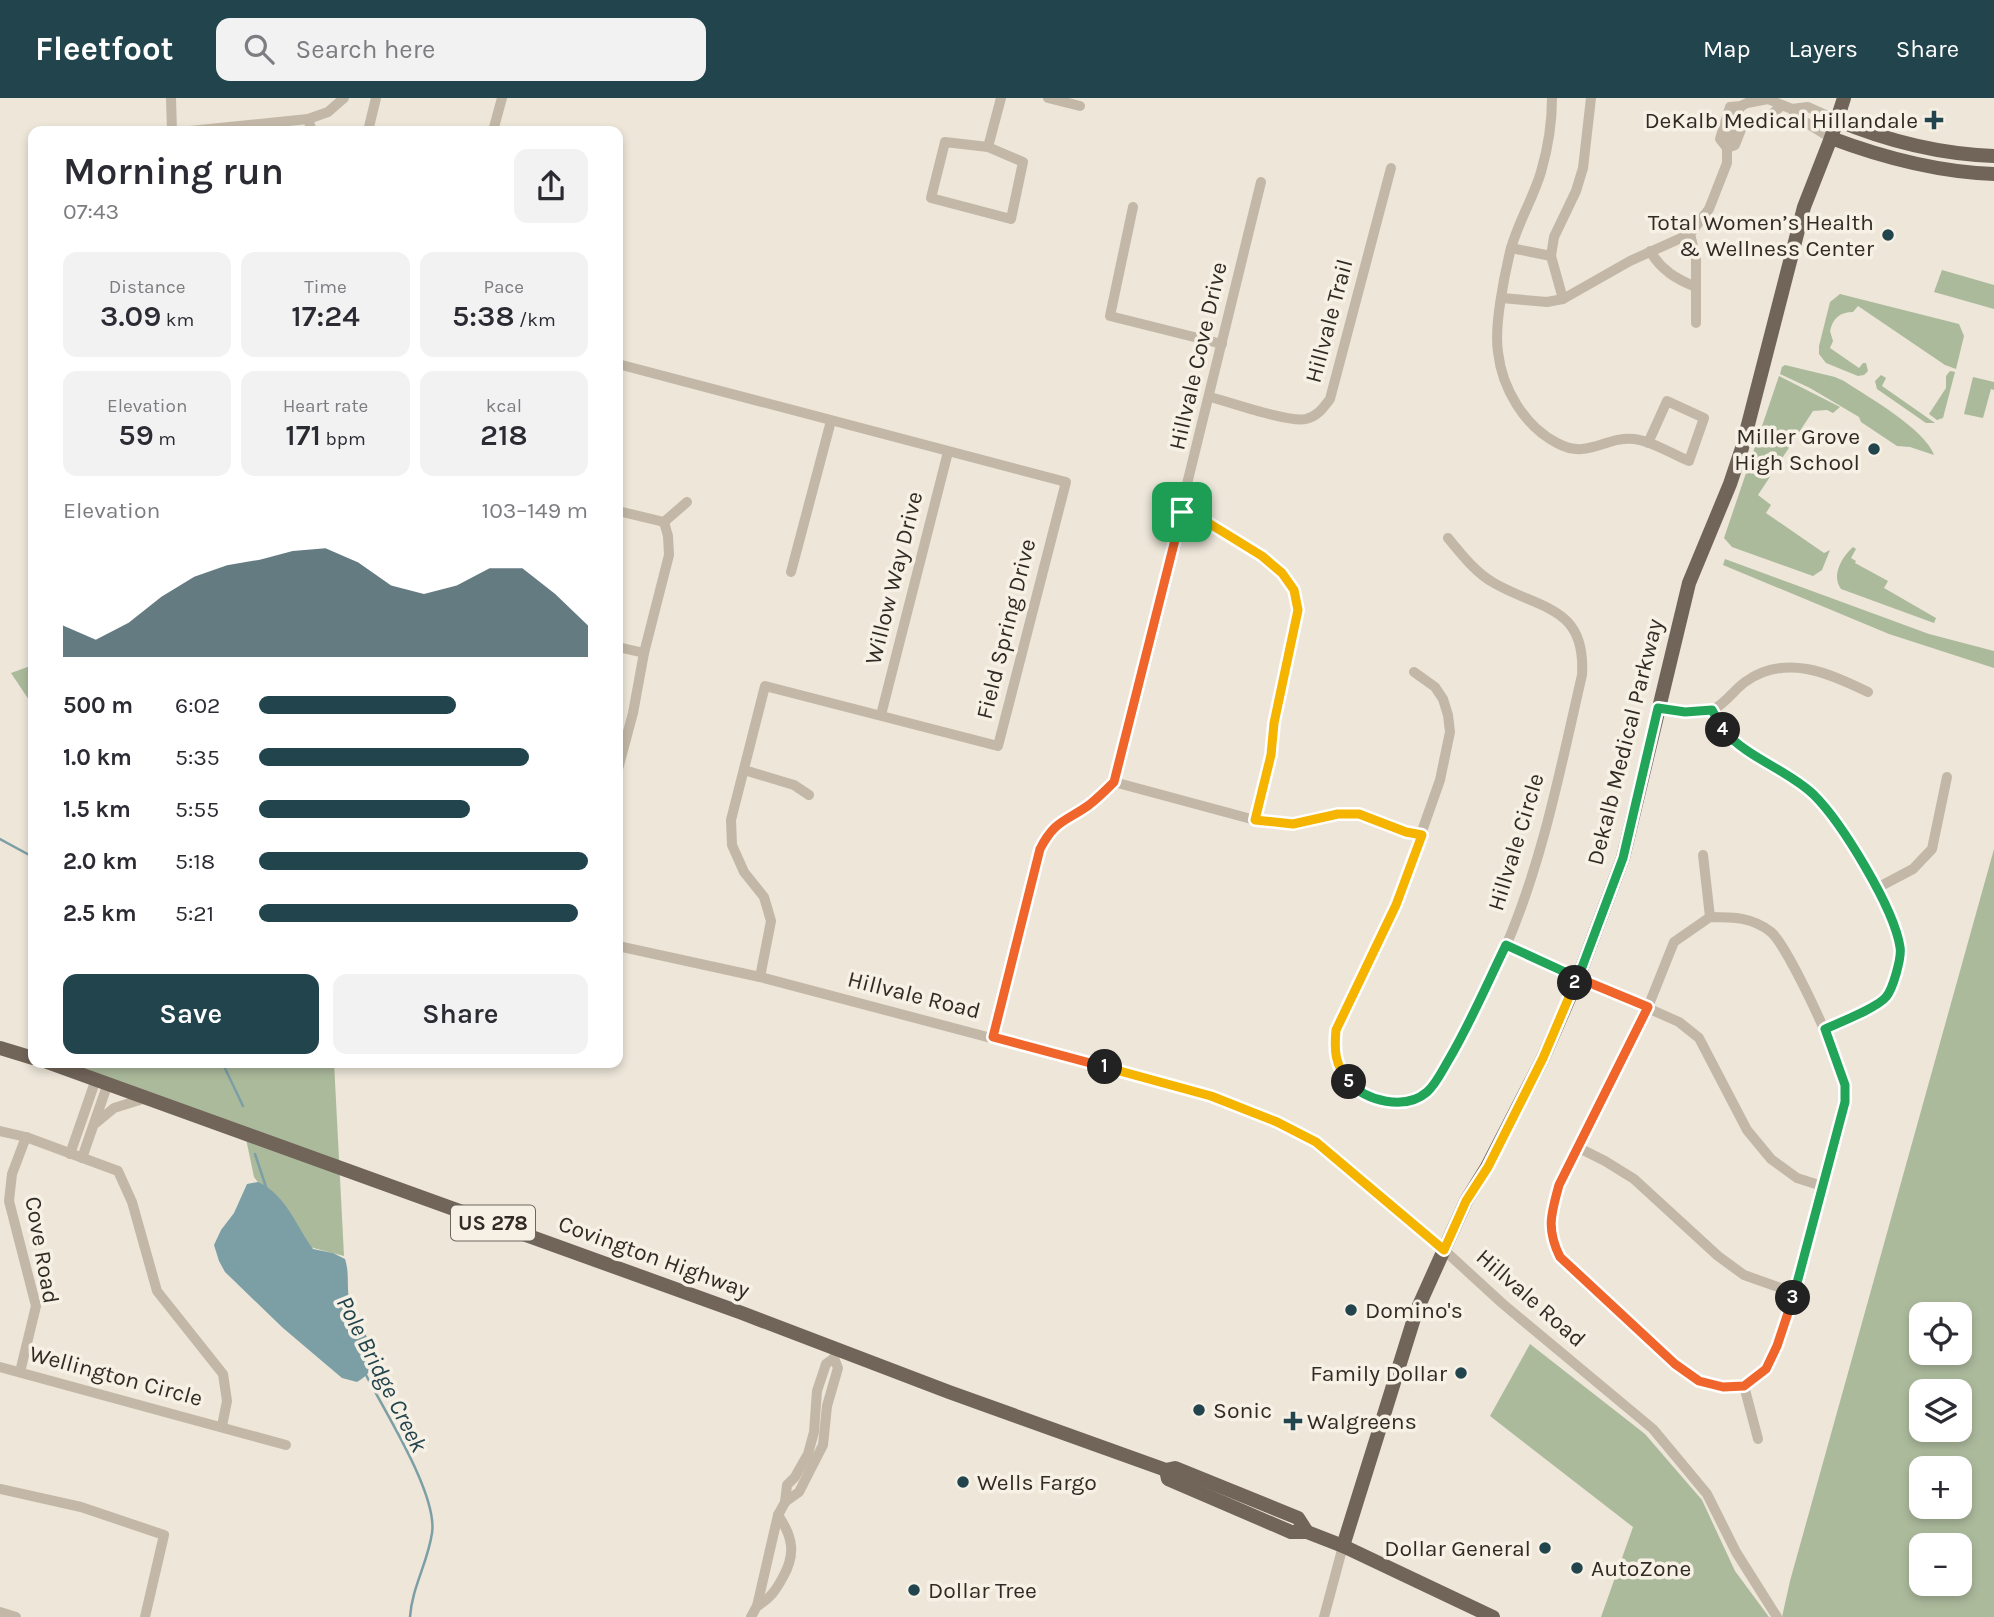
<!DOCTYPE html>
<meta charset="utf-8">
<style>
:root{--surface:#fff;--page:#f2f2f3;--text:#2b2b33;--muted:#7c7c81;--accent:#22444d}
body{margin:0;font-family:Karla,sans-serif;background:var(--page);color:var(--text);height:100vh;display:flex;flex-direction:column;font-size:26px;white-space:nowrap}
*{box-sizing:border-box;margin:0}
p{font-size:23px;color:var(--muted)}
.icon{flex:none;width:38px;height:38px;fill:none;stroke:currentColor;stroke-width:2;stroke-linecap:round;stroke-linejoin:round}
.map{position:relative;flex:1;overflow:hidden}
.details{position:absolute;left:28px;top:28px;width:595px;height:942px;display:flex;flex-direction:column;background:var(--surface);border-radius:14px;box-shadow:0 4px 10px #0003}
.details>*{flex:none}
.controls{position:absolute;left:1909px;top:1204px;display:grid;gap:14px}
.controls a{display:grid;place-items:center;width:63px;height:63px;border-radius:14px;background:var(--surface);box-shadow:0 4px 10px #0003;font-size:35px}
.pin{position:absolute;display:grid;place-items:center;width:60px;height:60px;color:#fff;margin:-30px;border-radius:14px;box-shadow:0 4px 10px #0006}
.km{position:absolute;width:35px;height:35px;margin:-18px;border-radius:50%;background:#222;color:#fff;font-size:19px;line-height:35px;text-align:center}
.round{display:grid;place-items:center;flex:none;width:74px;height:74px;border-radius:14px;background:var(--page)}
.summary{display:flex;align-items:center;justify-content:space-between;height:119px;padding:0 35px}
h1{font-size:38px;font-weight:600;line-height:52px}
.stats{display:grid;grid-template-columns:repeat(3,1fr);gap:10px;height:119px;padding:7px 35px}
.stats div{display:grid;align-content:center;border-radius:14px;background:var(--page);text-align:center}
.stats b{font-size:30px;font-weight:600}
.stats small{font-size:19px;font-weight:400}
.stats p{font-size:19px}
.chart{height:196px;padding:14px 35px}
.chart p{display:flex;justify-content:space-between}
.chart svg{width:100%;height:126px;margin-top:7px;fill:var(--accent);opacity:.7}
.button{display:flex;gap:14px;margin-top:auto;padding:14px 35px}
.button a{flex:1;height:80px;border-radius:14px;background:var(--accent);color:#fff;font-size:28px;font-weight:600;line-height:80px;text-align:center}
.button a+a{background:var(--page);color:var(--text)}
ul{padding:0 35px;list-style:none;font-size:23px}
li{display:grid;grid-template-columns:112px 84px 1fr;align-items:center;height:52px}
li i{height:18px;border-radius:9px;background:var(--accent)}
header{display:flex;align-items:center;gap:42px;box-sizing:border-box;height:98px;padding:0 35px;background:var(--accent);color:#fff}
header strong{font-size:33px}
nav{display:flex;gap:38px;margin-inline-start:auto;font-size:24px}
.search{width:490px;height:63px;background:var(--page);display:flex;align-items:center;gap:18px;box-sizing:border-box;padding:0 24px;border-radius:14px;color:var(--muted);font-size:26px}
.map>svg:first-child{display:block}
.green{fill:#acba9c;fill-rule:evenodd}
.water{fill:#7c9fa6}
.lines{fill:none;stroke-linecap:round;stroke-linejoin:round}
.stream{stroke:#7c9fa6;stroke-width:2.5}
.minor{stroke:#c3b8a7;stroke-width:10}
.major{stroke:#716459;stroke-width:14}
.split-1-casing{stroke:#fff;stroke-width:14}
.split-2-casing{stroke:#fff;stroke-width:14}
.split-3-casing{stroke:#fff;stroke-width:14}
.split-4-casing{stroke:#fff;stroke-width:14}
.split-5-casing{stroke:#fff;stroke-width:14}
.split-6-casing{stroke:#fff;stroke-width:14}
.split-1{stroke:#f0652b;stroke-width:9}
.split-2{stroke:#f5b400;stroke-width:9}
.split-3{stroke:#f0652b;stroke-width:9}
.split-4{stroke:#22a559;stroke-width:9}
.split-5{stroke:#22a559;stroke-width:9}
.split-6{stroke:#f5b400;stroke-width:9}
.poi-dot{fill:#22444d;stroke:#f6f0e5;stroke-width:2.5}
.labels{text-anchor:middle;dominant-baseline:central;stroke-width:7;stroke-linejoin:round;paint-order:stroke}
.shield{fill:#f6f0e5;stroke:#6c665f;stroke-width:2}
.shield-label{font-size:21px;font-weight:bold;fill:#312b26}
.poi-label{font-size:23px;fill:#312b26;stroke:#f6f0e5;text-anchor:start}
.street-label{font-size:23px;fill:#312b26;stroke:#f6f0e5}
.water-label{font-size:24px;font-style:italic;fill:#22444d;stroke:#f6f0e5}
</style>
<header>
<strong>Fleetfoot</strong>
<div class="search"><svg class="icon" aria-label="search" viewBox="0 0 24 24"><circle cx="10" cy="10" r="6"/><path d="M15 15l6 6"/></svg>Search here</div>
<nav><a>Map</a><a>Layers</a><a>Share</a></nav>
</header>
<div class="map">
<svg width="1994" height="1519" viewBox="0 0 1994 1519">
<rect width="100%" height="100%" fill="#ede6d9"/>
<g class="green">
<path d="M 1942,172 L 1994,187 L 1994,211 L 1934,194 Z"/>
<path d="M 1840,196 L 1959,226 L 1964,238 L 1956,271 L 1945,267 L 1858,208 L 1853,214 C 1840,214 1833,220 1830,233 L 1833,243 L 1830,250 L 1859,270 L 1863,265 L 1866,265 L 1868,273 L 1864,277 L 1858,278 L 1826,265 L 1819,256 L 1819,248 L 1830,204 Z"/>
<path d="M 1785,267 L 1835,279 L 1844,283 C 1868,299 1925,331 1934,357 L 1910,349 L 1897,348 L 1861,324 L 1859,319 L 1810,290 L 1780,276 L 1782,269 Z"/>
<path d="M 1950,273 L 1955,274 L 1943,320 L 1937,322 L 1929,316 L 1946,290 L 1946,278 Z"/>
<path d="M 1881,277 L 1886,280 L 1882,288 L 1935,325 L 1926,325 L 1877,291 L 1875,283 Z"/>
<path d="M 1779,278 L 1840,309 L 1833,315 L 1827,312 L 1813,313 L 1758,397 L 1771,407 L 1766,415 L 1824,455 L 1830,452 L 1822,472 L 1813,478 L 1732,449 L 1724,440 Z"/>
<path d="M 1973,279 L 1994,284 L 1994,292 L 1991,291 L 1983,320 L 1964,316 Z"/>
<path d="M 1853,449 L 1856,451 L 1851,460 L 1856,463 L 1855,465 L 1888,483 L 1884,490 L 1936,520 L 1934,525 L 1841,491 C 1831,477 1842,459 1853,449 Z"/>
<path d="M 1725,461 L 1929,536 L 1994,553 L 1994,570 L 1889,536 L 1723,467 Z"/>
<path d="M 33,567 L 33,608 L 11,575 Z"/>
<path d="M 1994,751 L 1994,1519 L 1782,1519 L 1790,1483 ZM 1922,1216 L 1960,1216 L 1960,1255 L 1922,1255 ZM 1922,1293 L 1960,1293 L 1960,1332 L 1922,1332 ZM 1922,1370 L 1960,1370 L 1960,1409 L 1922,1409 ZM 1922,1447 L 1960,1447 L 1960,1486 L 1922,1486 Z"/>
<path d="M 64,964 L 334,964 L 344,1158 L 306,1148 L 254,1079 L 245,1036 Z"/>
<path d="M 1530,1246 L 1645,1336 L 1702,1402 L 1735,1473 L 1769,1519 L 1601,1519 L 1633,1429 L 1490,1318 Z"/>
</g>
<path class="water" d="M 258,1084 C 286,1097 295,1126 313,1151 L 333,1155 L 345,1161 C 350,1176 346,1191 350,1206 C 357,1231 395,1262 357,1284 L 342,1280 L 283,1230 L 225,1174 L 219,1163 L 214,1147 L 221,1132 L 234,1115 L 247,1086 Z"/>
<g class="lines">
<g class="stream">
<path d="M 0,741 L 33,759"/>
<path d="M 222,964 L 243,1008"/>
<path d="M 255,1056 L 266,1089"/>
<path d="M 366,1277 C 385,1314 438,1397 432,1435 C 428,1464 412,1489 410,1519"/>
</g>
<g class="minor">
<path d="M 171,0 L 172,33"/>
<path d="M 1048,0 L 1080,8"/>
<path d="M 1552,0 C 1552,25 1548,50 1541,74 C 1533,101 1517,126 1510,154 C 1504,179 1494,229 1498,254 C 1502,290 1524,328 1557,345 C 1588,362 1605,338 1634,341 C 1652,343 1672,356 1689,363 L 1704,320 L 1667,303 L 1648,345"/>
<path d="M 1792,11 L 1808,9 L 1837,22"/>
<path d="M 308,21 L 328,14 L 344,0"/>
<path d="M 190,33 L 308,21 L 312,33"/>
<path d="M 368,33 L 376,0"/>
<path d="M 493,33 L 502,0"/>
<path d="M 945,44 L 988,49 L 1023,64 L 1011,121 L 931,100 Z"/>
<path d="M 988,49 L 1001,0"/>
<path d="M 1727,50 L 1735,47 L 1742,29 L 1766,22 L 1782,7"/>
<path d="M 1727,50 L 1720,41 L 1730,9 L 1741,8"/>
<path d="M 1133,109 L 1110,218 L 1222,246"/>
<path d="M 1690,136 L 1696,160 L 1696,225"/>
<path d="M 1511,150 L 1551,158"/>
<path d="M 1650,153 C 1661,172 1676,181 1696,189"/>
<path d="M 1502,200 L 1547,204 L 1563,201 L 1630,163 L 1690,136 L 1709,111 L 1727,65 L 1727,43 L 1734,23 L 1741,8 L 1747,5 L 1768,1 L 1782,7 L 1792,11 L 1797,19 L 1831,40"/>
<path d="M 1563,201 L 1551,158 L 1554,139 L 1576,93 L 1583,70 L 1591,0"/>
<path d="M 618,266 L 1066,384 L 998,648 L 765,588 L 731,722 L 732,747 L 744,774 L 764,799 L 771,823 L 760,879"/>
<path d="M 1210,299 C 1230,304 1289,325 1306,321 C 1318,318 1323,310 1330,301 L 1391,70"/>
<path d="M 618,413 L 664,424 L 687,404"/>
<path d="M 1182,414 L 1202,421 L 1262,458 L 1282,475 L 1294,492 L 1298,512 L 1274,625 L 1271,657 L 1255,722"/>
<path d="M 791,474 L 831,323"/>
<path d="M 618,549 L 644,555"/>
<path d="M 1414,574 L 1435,589 L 1443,601 L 1448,617 L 1450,634 L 1440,682 L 1396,807 L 1336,932 C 1335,945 1333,957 1339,969 C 1356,1004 1410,1019 1435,984 C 1452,962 1463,935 1475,910 C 1486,889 1497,869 1506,848 C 1543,762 1561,668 1582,577 C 1586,508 1541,512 1494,485 C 1476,475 1461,456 1448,440"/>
<path d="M 1658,610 C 1672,612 1699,618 1712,612 C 1724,607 1735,591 1745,584 C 1785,555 1829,575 1868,594"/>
<path d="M 1712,612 C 1732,650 1756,660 1791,682 C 1798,686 1807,691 1813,696 C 1838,720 1902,820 1901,853 C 1900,866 1894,889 1886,899 C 1877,910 1839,925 1825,931"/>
<path d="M 881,617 L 948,354"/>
<path d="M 618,671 L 633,615 L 644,555 L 669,457 L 668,438 L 664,424"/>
<path d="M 744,672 L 794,687 L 809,697"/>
<path d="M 1114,684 L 1255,722 L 1293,726 L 1338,716 L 1359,717 L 1406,734 L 1422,737"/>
<path d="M 1703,757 L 1710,819"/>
<path d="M 1877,790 L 1913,771 L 1932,751 L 1947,679"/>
<path d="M 1710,819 C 1733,819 1752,819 1771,834 C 1788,848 1842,965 1845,988 C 1846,993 1845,999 1845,1004 L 1795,1195 L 1777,1248 L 1766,1271 L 1744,1288 L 1723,1289 L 1699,1283 L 1675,1266 L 1560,1159 C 1546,1131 1551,1116 1559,1087 L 1648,909 L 1674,844 Z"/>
<path d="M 1506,847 L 1679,924 L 1699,940 L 1747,1032 L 1771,1061 L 1797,1080 L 1822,1088"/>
<path d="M 618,848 L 760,879 L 1211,998 L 1277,1024 L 1316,1044 L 1444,1152 L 1503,1206 L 1653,1331 L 1707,1396 L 1736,1454 L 1777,1519"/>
<path d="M 993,939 L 1040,751 C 1055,722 1065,724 1089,707 C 1098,700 1106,692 1114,684 L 1261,84"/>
<path d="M 96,1025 L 114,1010 L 146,1000"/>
<path d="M 0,1033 L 26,1039 L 118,1073 L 132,1104 L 157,1193 L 223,1276 L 227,1303 L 222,1328"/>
<path d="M 1579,1050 L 1605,1063 L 1634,1081 L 1718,1158 L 1744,1177 L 1795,1195"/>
<path d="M 70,1056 L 96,981"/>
<path d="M 82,1060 L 108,985"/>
<path d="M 0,1269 L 286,1347"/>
<path d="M 20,1274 L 36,1208 L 9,1103 L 12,1076 L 26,1039"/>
<path d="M 1744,1288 L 1758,1341"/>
<path d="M 0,1391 L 81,1409 L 164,1437 L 145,1519"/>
<path d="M 785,1404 L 787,1387 L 795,1379 L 808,1356 L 814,1334 L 817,1293 L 826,1266 L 834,1260 L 837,1251"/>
<path d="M 785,1404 L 799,1394 L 823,1347 L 827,1308 L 838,1270 L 834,1260"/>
<path d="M 757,1508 C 770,1501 776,1492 783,1479 C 796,1456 793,1439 778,1417"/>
<path d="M 0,1514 L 16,1519"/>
<path d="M 751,1519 L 757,1508 L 778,1417 L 788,1399"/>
<path d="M 1324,1519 L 1343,1448"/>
</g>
<g class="major">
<path d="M 1837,22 C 1887,43 1940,56 1994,58"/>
<path d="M 1831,40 C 1884,60 1938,74 1994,76"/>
<path d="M 0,950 L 33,960"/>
<path d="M 47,964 L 742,1215 L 949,1294 L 1166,1372 L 1175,1370 L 1298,1420 L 1307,1434"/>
<path d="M 1166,1372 L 1168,1381 L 1291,1434 L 1307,1434 L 1343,1448 L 1493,1519"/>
<path d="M 1343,1448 L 1416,1214 L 1466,1103 L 1487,1069 L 1543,960 L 1578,880 L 1623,760 L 1689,485 L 1730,386 L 1742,350 L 1804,109 L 1831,40 L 1844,0"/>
</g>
</g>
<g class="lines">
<defs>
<path id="split-1" d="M 1105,969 L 993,939 L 1040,751 C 1055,722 1065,724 1089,707 C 1098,700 1106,692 1114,684 L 1182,414"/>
<path id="split-2" d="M 1105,969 L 1211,998 L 1277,1024 L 1316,1044 L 1444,1152 L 1466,1103 L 1488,1069 L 1543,960 L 1575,885"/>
<path id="split-3" d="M 1575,885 L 1578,880 L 1648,909 L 1559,1087 C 1551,1116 1546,1131 1560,1159 L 1675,1266 L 1699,1283 L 1723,1289 L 1744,1288 L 1766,1271 L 1777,1248 L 1793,1200"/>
<path id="split-4" d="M 1723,632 C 1749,661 1788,672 1814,697 C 1842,725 1894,810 1900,849 C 1902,859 1893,891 1886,899 C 1877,910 1838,925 1825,931 L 1845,987 L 1845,1004 L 1793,1200"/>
<path id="split-5" d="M 1349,984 C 1366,1003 1405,1013 1427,994 C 1436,986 1442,973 1448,963 C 1470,926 1487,886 1506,847 L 1578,880 L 1623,760 L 1658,610 L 1685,614 L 1712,612 L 1723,632"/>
<path id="split-6" d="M 1182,414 L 1202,421 L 1262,458 L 1282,475 L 1294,492 L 1298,512 L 1274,625 L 1271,657 L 1255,722 L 1293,726 L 1338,716 L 1359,716 L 1406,734 L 1422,737 L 1396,807 L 1336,932 C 1334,953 1335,967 1349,984"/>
</defs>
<use href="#split-1" class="split-1-casing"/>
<use href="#split-2" class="split-2-casing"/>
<use href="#split-3" class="split-3-casing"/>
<use href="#split-4" class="split-4-casing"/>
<use href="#split-5" class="split-5-casing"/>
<use href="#split-6" class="split-6-casing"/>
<use href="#split-1" class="split-1"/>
<use href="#split-2" class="split-2"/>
<use href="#split-3" class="split-3"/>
<use href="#split-4" class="split-4"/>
<use href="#split-5" class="split-5"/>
<use href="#split-6" class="split-6"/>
</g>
<g class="poi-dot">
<path d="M1930.5 11.5h7v7h7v7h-7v7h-7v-7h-7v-7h7z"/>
<circle cx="1888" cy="137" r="7"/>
<circle cx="1874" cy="351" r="7"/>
<circle cx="1351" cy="1212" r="7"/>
<circle cx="1461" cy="1275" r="7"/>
<circle cx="1199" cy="1312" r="7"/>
<path d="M1289.5 1312.5h7v7h7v7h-7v7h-7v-7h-7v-7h7z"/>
<circle cx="963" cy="1384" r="7"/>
<circle cx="1545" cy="1450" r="7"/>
<circle cx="1577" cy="1470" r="7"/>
<circle cx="914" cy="1492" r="7"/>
</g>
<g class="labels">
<rect class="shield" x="451" y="1107.5" width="84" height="35" rx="5"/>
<g class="shield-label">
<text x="493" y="1125">US 278</text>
</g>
<g class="poi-label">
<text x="1918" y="22" text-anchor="end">DeKalb Medical Hillandale</text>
<text x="1874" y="124" text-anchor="end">Total Women’s Health<tspan x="1874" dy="26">&amp; Wellness Center</tspan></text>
<text x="1860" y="338" text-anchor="end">Miller Grove<tspan x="1860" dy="26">High School</tspan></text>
<text x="1365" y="1212">Domino's</text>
<text x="1447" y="1275" text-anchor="end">Family Dollar</text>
<text x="1213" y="1312">Sonic</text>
<text x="1307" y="1323">Walgreens</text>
<text x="977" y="1384">Wells Fargo</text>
<text x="1531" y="1450" text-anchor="end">Dollar General</text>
<text x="1591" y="1470">AutoZone</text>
<text x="928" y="1492">Dollar Tree</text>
</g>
<g class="street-label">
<text transform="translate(1329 223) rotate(-75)">Hillvale Trail</text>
<text transform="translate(1198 258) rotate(-77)">Hillvale Cove Drive</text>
<text transform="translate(894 480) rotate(-76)">Willow Way Drive</text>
<text transform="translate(1006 531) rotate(-76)">Field Spring Drive</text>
<text transform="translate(1625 644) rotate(-76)">Dekalb Medical Parkway</text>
<text transform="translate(1516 744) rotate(-73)">Hillvale Circle</text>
<text transform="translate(914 897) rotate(14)">Hillvale Road</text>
<text transform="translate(42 1152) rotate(80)">Cove Road</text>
<text transform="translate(654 1159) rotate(20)">Covington Highway</text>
<text transform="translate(1531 1200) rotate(41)">Hillvale Road</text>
<text transform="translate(116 1278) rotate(15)">Wellington Circle</text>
</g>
<g class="water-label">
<text transform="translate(382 1276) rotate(63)">Pole Bridge Creek</text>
</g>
</g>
</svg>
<div class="controls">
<a><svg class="icon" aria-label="locate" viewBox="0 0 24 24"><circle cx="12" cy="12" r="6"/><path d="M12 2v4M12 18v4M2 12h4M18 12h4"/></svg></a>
<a><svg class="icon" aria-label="layers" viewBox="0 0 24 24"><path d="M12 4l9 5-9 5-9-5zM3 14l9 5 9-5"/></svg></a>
<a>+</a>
<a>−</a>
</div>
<div class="pin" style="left:1182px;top:414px;background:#1e9e55"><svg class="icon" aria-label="arrive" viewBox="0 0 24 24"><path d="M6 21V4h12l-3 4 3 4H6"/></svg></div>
<b class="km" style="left:1105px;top:969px">1</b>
<b class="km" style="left:1575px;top:885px">2</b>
<b class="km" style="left:1793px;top:1200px">3</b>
<b class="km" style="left:1723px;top:632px">4</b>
<b class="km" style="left:1349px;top:984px">5</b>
<section class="details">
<div class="summary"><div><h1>Morning run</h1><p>07:43</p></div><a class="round"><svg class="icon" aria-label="share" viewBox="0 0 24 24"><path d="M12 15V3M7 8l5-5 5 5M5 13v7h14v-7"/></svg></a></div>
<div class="stats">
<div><p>Distance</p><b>3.09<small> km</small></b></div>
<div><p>Time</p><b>17:24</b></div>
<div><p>Pace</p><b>5:38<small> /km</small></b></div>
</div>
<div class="stats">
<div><p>Elevation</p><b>59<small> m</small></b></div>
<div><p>Heart rate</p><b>171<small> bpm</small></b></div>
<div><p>kcal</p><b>218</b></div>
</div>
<div class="chart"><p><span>Elevation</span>103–149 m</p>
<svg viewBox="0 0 160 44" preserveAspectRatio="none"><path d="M0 44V33L10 38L20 32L30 23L40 16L50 12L60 10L70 7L80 6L90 11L100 19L110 22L120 19L130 13L140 13L150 22L160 33V44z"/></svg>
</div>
<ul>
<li><b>500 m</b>6:02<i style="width:60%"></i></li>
<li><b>1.0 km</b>5:35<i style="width:82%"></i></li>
<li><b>1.5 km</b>5:55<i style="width:64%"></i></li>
<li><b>2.0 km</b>5:18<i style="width:100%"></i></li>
<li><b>2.5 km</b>5:21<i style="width:97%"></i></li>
</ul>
<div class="button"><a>Save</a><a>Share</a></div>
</section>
</div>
